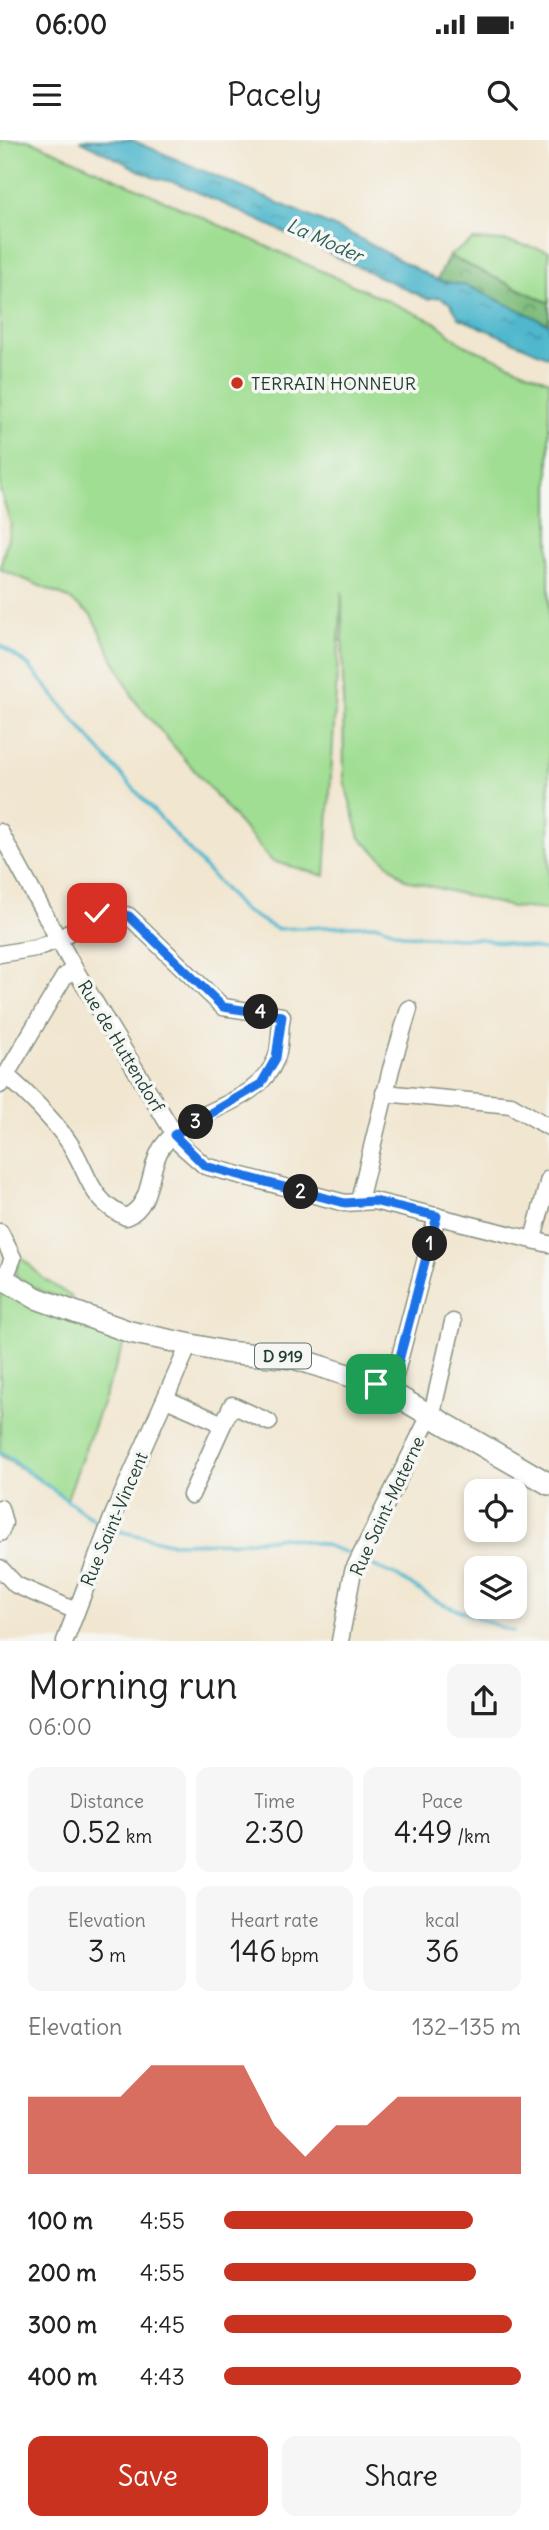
<!DOCTYPE html>
<meta charset="utf-8">
<style>
:root{--surface:#fff;--page:#f6f6f6;--text:#222;--muted:#767676;--accent:#c8321e}
body{margin:0;font-family:Delius,sans-serif;background:var(--page);color:var(--text);height:100vh;display:flex;flex-direction:column;font-size:26px;white-space:nowrap}
*{box-sizing:border-box;margin:0}
p{font-size:23px;color:var(--muted)}
.icon{flex:none;width:38px;height:38px;fill:none;stroke:currentColor;stroke-width:2;stroke-linecap:round;stroke-linejoin:round}
.map{position:relative;height:1501px;overflow:hidden}
.details{display:flex;flex-direction:column;background:var(--surface);flex:1}
.details>*{flex:none}
.tools{position:absolute;left:464px;top:1339px;display:grid;gap:14px}
.tools a{display:grid;place-items:center;width:63px;height:63px;border-radius:14px;background:var(--surface);box-shadow:0 4px 10px #0003;font-size:35px}
.pin{position:absolute;display:grid;place-items:center;width:60px;height:60px;color:#fff;margin:-30px;border-radius:14px;box-shadow:0 4px 10px #0006}
.km{position:absolute;width:35px;height:35px;margin:-18px;border-radius:50%;background:#222;color:#fff;font-size:19px;line-height:35px;text-align:center}
.round{display:grid;place-items:center;flex:none;width:74px;height:74px;border-radius:14px;background:var(--page)}
.overview{display:flex;align-items:center;justify-content:space-between;height:119px;padding:0 28px}
h1{font-size:38px;font-weight:600;line-height:52px}
.stats{display:grid;grid-template-columns:repeat(3,1fr);gap:10px;height:119px;padding:7px 28px}
.stats div{display:grid;align-content:center;border-radius:14px;background:var(--page);text-align:center}
.stats b{font-size:30px;font-weight:600}
.stats small{font-size:19px;font-weight:400}
.stats p{font-size:19px}
.chart{height:196px;padding:14px 28px}
.chart p{display:flex;justify-content:space-between}
.chart svg{width:100%;height:126px;margin-top:7px;fill:var(--accent);opacity:.7}
.button{display:flex;gap:14px;margin-top:auto;padding:14px 28px}
.button a{flex:1;height:80px;border-radius:14px;background:var(--accent);color:#fff;font-size:28px;font-weight:600;line-height:80px;text-align:center}
.button a+a{background:var(--page);color:var(--text)}
ul{padding:0 28px;list-style:none;font-size:23px}
li{display:grid;grid-template-columns:112px 84px 1fr;align-items:center;height:52px}
li i{height:18px;border-radius:9px;background:var(--accent)}
.status{display:flex;justify-content:space-between;align-items:center;height:49px;padding:0 35px;background:var(--surface);direction:ltr}
.status svg{height:19px;fill:currentColor}
header{display:flex;justify-content:space-between;align-items:center;height:91px;padding:0 28px;background:var(--surface);font-size:32px;font-weight:600}
.map>svg:first-child{display:block}
.green{fill:#a0de93;stroke:#608e64;stroke-width:2}
.forest{fill:url(#forest-crowns);stroke:#507d58;stroke-width:2}
.water{fill:url(#water-ripples);stroke:#377a80;stroke-width:2}
.lines{fill:none;stroke-linecap:round;stroke-linejoin:round}
.stream{stroke:#4fb8cd;stroke-width:3.5}
.minor-casing{stroke:#889282;stroke-width:19}
.major-casing{stroke:#889282;stroke-width:24}
.minor{stroke:#fff;stroke-width:16}
.major{stroke:#fff;stroke-width:21}
.route-casing{stroke:#fff;stroke-width:14}
.route{stroke:#1a73e8;stroke-width:9}
.poi-dot{fill:#c8321e;stroke:#f6f6f2;stroke-width:2.5}
.labels{text-anchor:middle;dominant-baseline:central;stroke-width:7;stroke-linejoin:round;paint-order:stroke}
.shield{fill:#f6f6f2;stroke:#60746d;stroke-width:2}
.shield-label{font-size:16px;font-weight:bold;fill:#1f3d34}
.poi-label{font-size:18px;fill:#1f3d34;stroke:#f6f6f2;text-anchor:start}
.street-label{font-size:18px;fill:#1f3d34;stroke:#f6f6f2}
.water-label{font-size:19px;font-style:italic;fill:#2b5c5a;stroke:#f6f6f2}
</style>
<div class="status"><b>06:00</b><svg viewBox="0 0 49 12"><path d="M0 12V9h3v3zM5 12V6h3v6zM10 12V3h3v9zM15 12V0h3v12zM26 1h20v11H26zM47 4h2v5h-2z"/></svg></div>
<header><svg class="icon" aria-label="menu" viewBox="0 0 24 24"><path d="M4 6h16M4 12h16M4 18h16"/></svg>Pacely<svg class="icon" aria-label="search" viewBox="0 0 24 24"><circle cx="10" cy="10" r="6"/><path d="M15 15l6 6"/></svg></header>
<div class="map">
<svg width="549" height="1501" viewBox="0 0 549 1501">
<defs>
<pattern id="forest-crowns" width="20" height="18" patternUnits="userSpaceOnUse" patternTransform="scale(1.75)"><rect width="20" height="18" fill="#80bd7d"/><path d="M2 6a3 3 0 1 1 6 0M12 15a3 3 0 1 1 6 0" fill="none" stroke="#689b67"/></pattern>
<pattern id="water-ripples" width="26" height="14" patternUnits="userSpaceOnUse" patternTransform="scale(1.75)"><rect width="26" height="14" fill="#4fb8cd"/><path d="M2 4q2-2 4 0t4 0M15 11q2-2 4 0t4 0" fill="none" stroke="#4197a7"/></pattern>
</defs>
<rect width="100%" height="100%" fill="#f6f6f2"/>
<filter id="ink" filterUnits="userSpaceOnUse"><feTurbulence type="fractalNoise" baseFrequency=".0143" numOctaves="2"/><feDisplacementMap in="SourceGraphic" scale="14" xChannelSelector="R" yChannelSelector="G"/><feConvolveMatrix kernelMatrix="1 2 1 2 8 2 1 2 1" color-interpolation-filters="sRGB"/></filter>
<filter id="wash" filterUnits="userSpaceOnUse"><feTurbulence type="fractalNoise" baseFrequency=".00686" numOctaves="4" result="noise"/><feDisplacementMap in="SourceGraphic" scale="28" xChannelSelector="R" yChannelSelector="G"/><feGaussianBlur stdDeviation="1.57" result="paint"/><feColorMatrix in="noise" values="0 0 0 0 0 0 0 0 0 0 0 0 0 0 0 0 0 1.4 0 .05"/><feComposite in="paint" operator="in"/></filter>
<g filter="url(#wash)">
<rect width="100%" height="100%" fill="#f1e6d0"/>
<g class="green">
<path d="M 0,0 L 30,0 L 435,182 L 462,204 L 549,241 L 549,770 L 512,767 L 406,740 L 360,698 L 344,640 L 342,451 L 325,736 L 272,721 L 135,561 L 91,475 L 66,457 L 0,429 L 11,385 L 0,350 Z"/>
<path d="M 473,100 L 506,101 L 549,111 L 549,163 L 449,116 Z"/>
<path d="M 20,1116 L 44,1139 L 72,1157 L 70,1161 L 42,1152 L 15,1136 Z"/>
<path d="M 0,1146 L 125,1200 L 67,1359 L 0,1315 Z"/>
</g>
<path class="forest" d="M 449,116 L 549,163 L 549,184 L 468,146 L 437,140 Z"/>
<path class="water" d="M 80,0 L 132,0 L 355,96 L 437,140 L 468,146 L 549,184 L 549,217 L 459,178 L 450,163 L 439,157 L 427,159 L 226,65 L 177,43 L 152,37 Z"/>
<g class="lines">
<g class="stream">
<path d="M 0,505 L 28,525 L 107,619 L 243,770 L 277,789 L 379,785 L 404,795 L 481,799 L 549,811"/>
<path d="M 0,1311 L 101,1385"/>
<path d="M 119,1391 L 169,1403 L 241,1402 L 284,1397 L 325,1405 L 350,1414"/>
<path d="M 365,1422 L 397,1436 L 438,1462 L 513,1492"/>
</g>
</g>
</g>
<g filter="url(#ink)">
<g class="lines">
<defs>
<g id="minor">
<path d="M 0,692 L 74,828 L 175,995 L 180,1004 L 205,1026 L 345,1063 L 374,1061 L 549,1104"/>
<path d="M 0,814 L 36,808 L 60,799 L 97,773 L 111,771 L 129,776 L 223,867 L 282,876 C 279,890 281,907 276,919 C 256,968 190,967 162,1007 C 147,1029 154,1065 126,1077 C 86,1059 89,1029 66,998 C 48,974 28,954 6,935"/>
<path d="M 0,945 L 64,837 L 74,828"/>
<path d="M 384,953 L 511,965 L 549,987"/>
<path d="M 359,1061 L 391,929 L 409,869"/>
<path d="M 0,1092 L 13,1118 L 4,1140"/>
<path d="M 533,1099 L 549,1039"/>
<path d="M 391,1251 L 437,1076"/>
<path d="M 166,1259 L 223,1284 L 191,1355"/>
<path d="M 223,1284 L 232,1265 L 269,1282"/>
<path d="M 0,1368 L 4,1383 L 0,1393"/>
<path d="M 0,1428 L 16,1445 L 76,1471"/>
<path d="M 65,1501 L 114,1373 L 189,1205"/>
<path d="M 340,1501 L 353,1431 L 433,1269 L 453,1182"/>
</g>
<path id="major" d="M 0,1137 L 36,1158 L 130,1192 L 225,1212 L 294,1218 L 376,1244 L 549,1344"/>
</defs>
<use href="#minor" class="minor-casing"/>
<use href="#major" class="major-casing"/>
<use href="#minor" class="minor"/>
<use href="#major" class="major"/>
</g>
</g>
<g class="lines" filter="url(#ink)">
<defs>
<path id="route" d="M 97,773 L 111,771 L 129,776 L 223,867 L 282,876 L 276,918 L 261,944 L 174,995 L 205,1026 L 345,1063 L 374,1061 L 437,1076 L 391,1251 L 376,1244"/>
</defs>
<use href="#route" class="route-casing"/>
<use href="#route" class="route"/>
</g>
<circle class="poi-dot" cx="237" cy="243" r="7"/>
<g class="labels">
<rect class="shield" x="255" y="1203.5" width="56" height="25" rx="5"/>
<g class="shield-label">
<text x="283" y="1216">D 919</text>
</g>
<g class="poi-label">
<text x="251" y="243">TERRAIN HONNEUR</text>
</g>
<g class="street-label">
<text transform="translate(121 906) rotate(59)">Rue de Huttendorf</text>
<text transform="translate(387 1366) rotate(-65)">Rue Saint-Materne</text>
<text transform="translate(114 1379) rotate(-67)">Rue Saint-Vincent</text>
</g>
<g class="water-label">
<text transform="translate(325 100) rotate(24)">La Moder</text>
</g>
</g>
</svg>
<div class="tools">
<a><svg class="icon" aria-label="locate" viewBox="0 0 24 24"><circle cx="12" cy="12" r="6"/><path d="M12 2v4M12 18v4M2 12h4M18 12h4"/></svg></a>
<a><svg class="icon" aria-label="layers" viewBox="0 0 24 24"><path d="M12 4l9 5-9 5-9-5zM3 14l9 5 9-5"/></svg></a>
</div>
<div class="pin" style="left:376px;top:1244px;background:#1e9e55"><svg class="icon" aria-label="arrive" viewBox="0 0 24 24"><path d="M6 21V4h12l-3 4 3 4H6"/></svg></div>
<div class="pin" style="left:97px;top:773px;background:#d93025"><svg class="icon" aria-label="check" viewBox="0 0 24 24"><path d="M5 12l5 5 9-10"/></svg></div>
<b class="km" style="left:430px;top:1104px">1</b>
<b class="km" style="left:301px;top:1052px">2</b>
<b class="km" style="left:196px;top:982px">3</b>
<b class="km" style="left:261px;top:872px">4</b>
</div>
<section class="details">
<div class="overview"><div><h1>Morning run</h1><p>06:00</p></div><a class="round"><svg class="icon" aria-label="share" viewBox="0 0 24 24"><path d="M12 15V3M7 8l5-5 5 5M5 13v7h14v-7"/></svg></a></div>
<div class="stats">
<div><p>Distance</p><b>0.52<small> km</small></b></div>
<div><p>Time</p><b>2:30</b></div>
<div><p>Pace</p><b>4:49<small> /km</small></b></div>
</div>
<div class="stats">
<div><p>Elevation</p><b>3<small> m</small></b></div>
<div><p>Heart rate</p><b>146<small> bpm</small></b></div>
<div><p>kcal</p><b>36</b></div>
</div>
<div class="chart"><p><span>Elevation</span>132–135 m</p>
<svg viewBox="0 0 160 44" preserveAspectRatio="none"><path d="M0 44V17L10 17L20 17L30 17L40 6L50 6L60 6L70 6L80 27L90 38L100 27L110 27L120 17L130 17L140 17L150 17L160 17V44z"/></svg>
</div>
<ul>
<li><b>100 m</b>4:55<i style="width:84%"></i></li>
<li><b>200 m</b>4:55<i style="width:85%"></i></li>
<li><b>300 m</b>4:45<i style="width:97%"></i></li>
<li><b>400 m</b>4:43<i style="width:100%"></i></li>
</ul>
<div class="button"><a>Save</a><a>Share</a></div>
</section>
